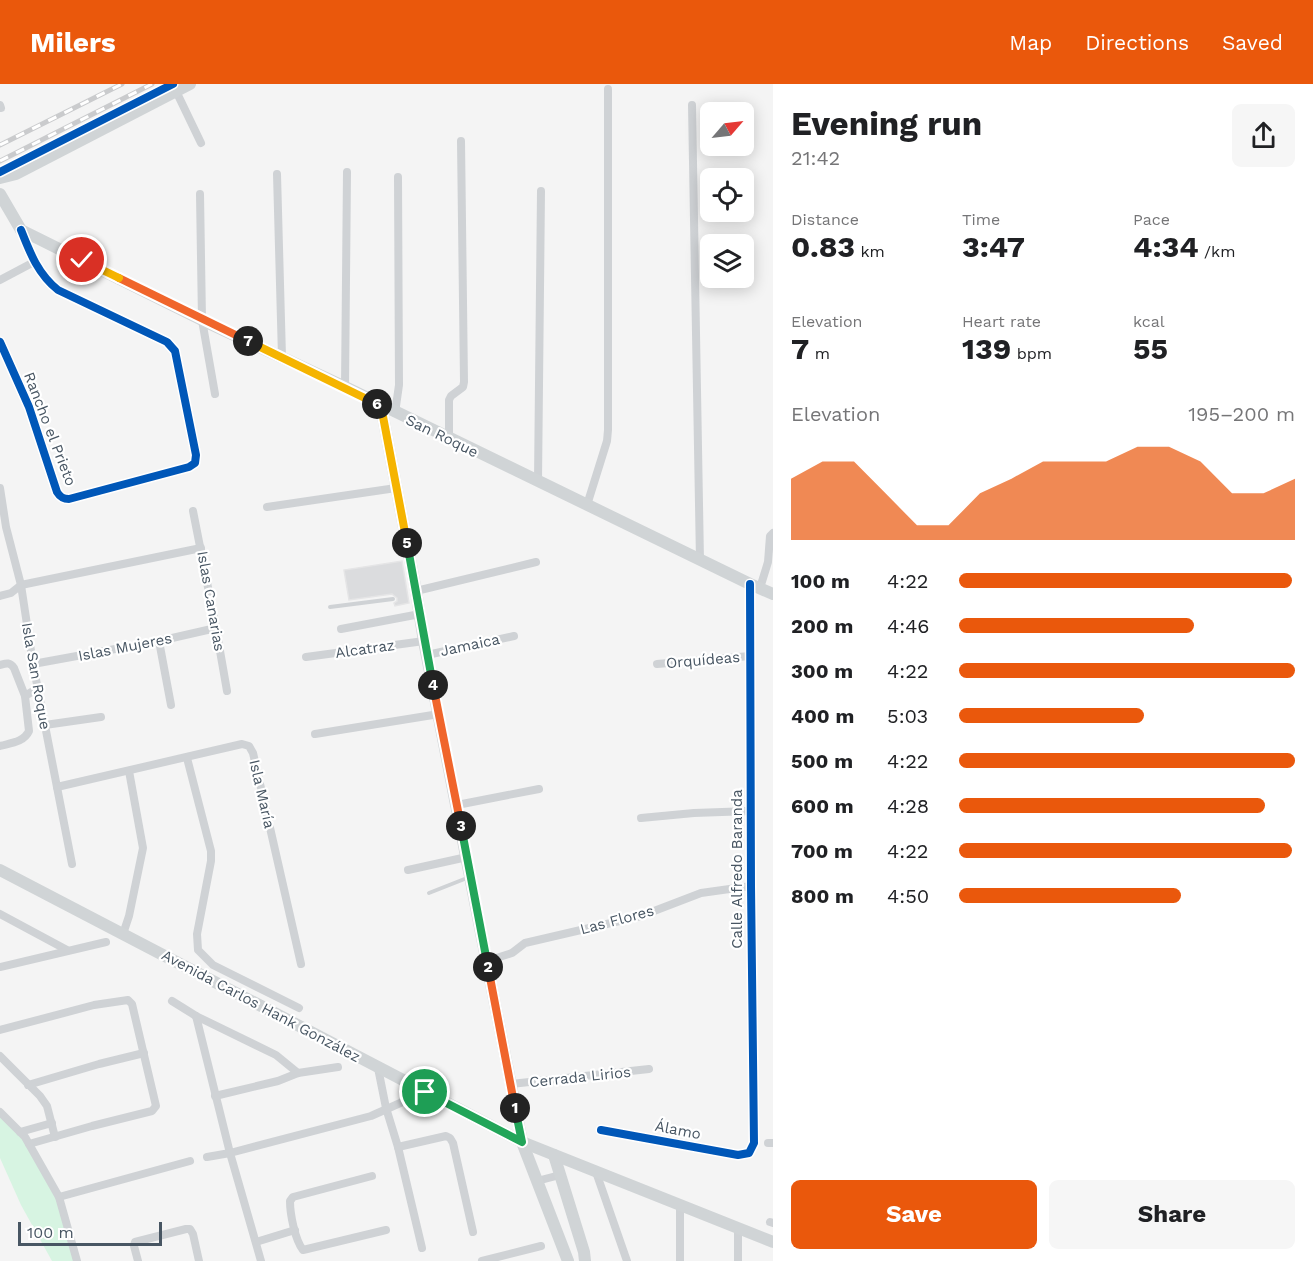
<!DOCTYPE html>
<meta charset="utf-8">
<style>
:root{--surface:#fff;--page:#f6f6f6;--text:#202124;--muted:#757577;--accent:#ea580c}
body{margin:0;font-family:"Work Sans",sans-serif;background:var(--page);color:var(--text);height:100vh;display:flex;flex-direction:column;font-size:22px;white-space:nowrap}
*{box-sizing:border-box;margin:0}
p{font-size:20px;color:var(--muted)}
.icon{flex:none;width:33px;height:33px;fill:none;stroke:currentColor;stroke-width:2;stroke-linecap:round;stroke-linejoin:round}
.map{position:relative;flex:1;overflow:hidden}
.drawer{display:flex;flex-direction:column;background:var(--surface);width:540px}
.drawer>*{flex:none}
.needle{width:39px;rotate:62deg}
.tools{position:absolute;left:700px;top:18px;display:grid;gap:12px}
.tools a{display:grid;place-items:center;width:54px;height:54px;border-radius:9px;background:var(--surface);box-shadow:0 3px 15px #0003;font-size:30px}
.scale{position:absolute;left:18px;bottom:15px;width:144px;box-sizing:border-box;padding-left:6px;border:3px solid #485663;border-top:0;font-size:16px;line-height:21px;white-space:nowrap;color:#485663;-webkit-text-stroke:4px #fff;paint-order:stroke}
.pin{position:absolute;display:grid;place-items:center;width:51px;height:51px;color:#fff;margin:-26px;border:3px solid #fff;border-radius:50%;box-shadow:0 2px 6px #0007}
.km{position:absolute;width:30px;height:30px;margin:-15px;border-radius:50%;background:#222;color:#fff;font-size:16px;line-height:30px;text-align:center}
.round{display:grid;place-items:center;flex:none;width:63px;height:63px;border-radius:9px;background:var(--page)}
.headline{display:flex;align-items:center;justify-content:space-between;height:102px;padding:0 18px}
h1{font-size:33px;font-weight:700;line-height:45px}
.metrics{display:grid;grid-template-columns:repeat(3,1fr);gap:9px;height:102px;padding:6px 18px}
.metrics div{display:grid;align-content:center}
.metrics b{font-size:30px;font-weight:700}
.metrics small{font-size:16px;font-weight:400}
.metrics p{font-size:16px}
.chart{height:168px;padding:12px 18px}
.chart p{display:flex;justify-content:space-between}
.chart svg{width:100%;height:108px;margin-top:6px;fill:var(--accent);opacity:.7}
.button{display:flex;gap:12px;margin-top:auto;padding:12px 18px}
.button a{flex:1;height:69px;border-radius:9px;background:var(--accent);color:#fff;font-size:24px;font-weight:700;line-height:69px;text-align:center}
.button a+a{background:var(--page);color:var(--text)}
ul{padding:0 18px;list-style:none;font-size:20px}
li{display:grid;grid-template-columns:96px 72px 1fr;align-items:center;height:45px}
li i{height:15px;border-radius:8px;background:var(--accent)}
header{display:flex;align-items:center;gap:36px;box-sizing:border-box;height:84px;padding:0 30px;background:var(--accent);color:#fff}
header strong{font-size:28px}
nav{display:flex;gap:33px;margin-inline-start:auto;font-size:21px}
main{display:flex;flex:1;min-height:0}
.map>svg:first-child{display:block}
.green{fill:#d7f4e2}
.building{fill:#dbdcde;stroke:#e5e5e6;stroke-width:1.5}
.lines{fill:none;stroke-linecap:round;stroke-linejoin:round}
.lane{stroke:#cfd2d5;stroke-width:4}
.street{stroke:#cfd2d5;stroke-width:8}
.secondary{stroke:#d0d4d6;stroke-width:12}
.rail-casing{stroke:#cacbcd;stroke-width:5}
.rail{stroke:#fff;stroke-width:3;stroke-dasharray:9;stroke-linecap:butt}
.cycleway-casing{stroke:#fff;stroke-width:11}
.cycleway{stroke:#0057b8;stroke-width:8}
.split-1-casing{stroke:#fff;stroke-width:12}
.split-2-casing{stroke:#fff;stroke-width:12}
.split-3-casing{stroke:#fff;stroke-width:12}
.split-4-casing{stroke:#fff;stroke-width:12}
.split-5-casing{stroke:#fff;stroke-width:12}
.split-6-casing{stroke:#fff;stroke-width:12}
.split-7-casing{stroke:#fff;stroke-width:12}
.split-8-casing{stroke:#fff;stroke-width:12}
.split-9-casing{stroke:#fff;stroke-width:12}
.split-1{stroke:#22a559;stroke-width:8}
.split-2{stroke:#f0652b;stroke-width:8}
.split-3{stroke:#22a559;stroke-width:8}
.split-4{stroke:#f0652b;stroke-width:8}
.split-5{stroke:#22a559;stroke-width:8}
.split-6{stroke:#f5b400;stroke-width:8}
.split-7{stroke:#f5b400;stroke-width:8}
.split-8{stroke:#f0652b;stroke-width:8}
.split-9{stroke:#f5b400;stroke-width:8}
.labels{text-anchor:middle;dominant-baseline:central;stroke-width:4.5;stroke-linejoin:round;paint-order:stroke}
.street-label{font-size:15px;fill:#485663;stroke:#fff}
</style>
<header>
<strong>Milers</strong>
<nav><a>Map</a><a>Directions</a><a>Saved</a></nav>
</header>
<main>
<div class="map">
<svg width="773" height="1177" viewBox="0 0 773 1177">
<rect width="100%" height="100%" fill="#f4f4f4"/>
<path class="green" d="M 0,1029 L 29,1060 L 59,1113 L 77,1177 L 52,1177 L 21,1121 L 0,1074 Z"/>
<path class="building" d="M 402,477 L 409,519 L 395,522 L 394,519 L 397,517 L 397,514 L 392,510 L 349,516 L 344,486 Z"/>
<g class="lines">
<g class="lane">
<path d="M 330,523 L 393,515"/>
<path d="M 429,809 L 467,794"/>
</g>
<g class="street">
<path d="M 176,7 L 201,59"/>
<path d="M 0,21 L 1,24"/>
<path d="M 692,21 L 700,477"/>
<path d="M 277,90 L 282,273"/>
<path d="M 200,110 L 202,236 L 215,310"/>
<path d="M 0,196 L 34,178"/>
<path d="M 0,258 L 29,323 L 57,408 C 60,413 63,415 69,415 L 189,383 L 195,379 L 196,371 L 175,267 L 167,258 L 58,206 C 38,190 30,169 21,146"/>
<path d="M 345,303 L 347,88"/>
<path d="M 395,329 L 399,301 L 398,93"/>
<path d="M 449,355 L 449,316 L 451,312 L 463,303 L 464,298 L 461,57"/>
<path d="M 538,398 L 541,107"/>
<path d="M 0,404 L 6,443 L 21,501 L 33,580 L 72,780"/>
<path d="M 587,421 L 607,357 L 608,346 L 608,5"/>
<path d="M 267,423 L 396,404"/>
<path d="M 193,427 L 216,544 L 227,607"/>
<path d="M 760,504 L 768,478 L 770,452 L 773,449"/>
<path d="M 416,507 L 536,478"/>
<path d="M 0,512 L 11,509 L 21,501 L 201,464"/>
<path d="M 341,545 L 420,530"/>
<path d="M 159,557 L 171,621"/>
<path d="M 427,571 L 514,552"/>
<path d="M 306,573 L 424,557"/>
<path d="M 33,580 L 159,557 L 216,544"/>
<path d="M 657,580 L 750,572"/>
<path d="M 0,581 C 7,579 10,578 14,584 L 25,612"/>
<path d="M 45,641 L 101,633"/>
<path d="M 315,650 L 439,630"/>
<path d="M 0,662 C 11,659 24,658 29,647 L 25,612 L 38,604"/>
<path d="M 187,674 L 211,767 L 211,777 L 197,850 L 198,866 L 213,881 L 299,924"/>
<path d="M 57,703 L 242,660 L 249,662 L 253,669 L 301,880"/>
<path d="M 457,721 L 539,705"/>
<path d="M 641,734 L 694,729 L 750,727"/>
<path d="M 408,786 L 467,773"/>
<path d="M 0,830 L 67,866"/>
<path d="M 123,850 L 129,832 L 143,764 L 129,687"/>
<path d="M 487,877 L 512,869 L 525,859 L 641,832 L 701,809 L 751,802"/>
<path d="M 0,883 L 106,858"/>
<path d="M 172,917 L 196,932 L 276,971 L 298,989"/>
<path d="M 196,932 L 230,1069 L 261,1177"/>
<path d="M 0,946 L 94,921 L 128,916 L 132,920 L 156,1022 L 152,1027 L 92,1042 L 29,1060"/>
<path d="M 0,972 L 40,1012 L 47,1022 L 55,1053"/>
<path d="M 378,984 L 386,1024 L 398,1063 L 422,1164"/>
<path d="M 511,1000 L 649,985"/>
<path d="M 28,1001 L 99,980 L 144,969"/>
<path d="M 215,1012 L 278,997 L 298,989 L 338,983"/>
<path d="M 0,1028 L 25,1053 L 59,1113"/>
<path d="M 601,1046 L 738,1071 L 749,1069 L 754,1059 L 751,802 L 750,500"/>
<path d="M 20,1048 L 52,1039"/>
<path d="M 768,1059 L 773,1059"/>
<path d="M 398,1063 L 446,1052 L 450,1054 L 453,1059 L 473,1148"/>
<path d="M 207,1073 L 230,1069 L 371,1032 L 425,1008"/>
<path d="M 596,1088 L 627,1177"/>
<path d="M 372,1092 L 293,1113 L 290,1117 C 290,1130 295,1156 303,1166 L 386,1146"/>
<path d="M 537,1097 L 560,1091"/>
<path d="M 680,1122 L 680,1177"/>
<path d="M 770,1138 L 773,1139"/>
<path d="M 738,1145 L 738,1177"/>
<path d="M 256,1158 L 295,1146"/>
<path d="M 77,1177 L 59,1113 L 190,1077"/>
<path d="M 138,1177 L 134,1162 L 135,1158 L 186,1145 L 190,1145 L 193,1150 L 199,1177"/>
<path d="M 482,1177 L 541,1162"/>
</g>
<g class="secondary">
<path d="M 0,94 L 16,90 L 190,0"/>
<path d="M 0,110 L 21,146 L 202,236 L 345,303 L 750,500 L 773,510"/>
<path d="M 381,322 L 416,507 L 424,557 L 522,1058 L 568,1177"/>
<path d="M 0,786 L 522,1058 L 773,1158"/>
<path d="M 554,1071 L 584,1168 L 585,1177"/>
</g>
<defs>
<g id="rail">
<path d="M 0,61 L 122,0"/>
<path d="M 0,77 L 152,0"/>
</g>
</defs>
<use href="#rail" class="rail-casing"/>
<use href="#rail" class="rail"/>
<defs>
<g id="cycleway">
<path d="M 0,88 L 173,0"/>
<path d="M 0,258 L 29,323 L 57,408 C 60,413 63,415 69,415 L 189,383 L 195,379 L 196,371 L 175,267 L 167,258 L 58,206 C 38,190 30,169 21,146"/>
<path d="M 601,1046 L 738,1071 L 749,1069 L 754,1059 L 751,802 L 750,500"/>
</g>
</defs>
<use href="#cycleway" class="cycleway-casing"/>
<use href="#cycleway" class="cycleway"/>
</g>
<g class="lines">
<defs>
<path id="split-1" d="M 425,1008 L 522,1058 L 515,1024"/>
<path id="split-2" d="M 488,883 L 515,1024"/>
<path id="split-3" d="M 461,742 L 488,883"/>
<path id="split-4" d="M 433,601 L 461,742"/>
<path id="split-5" d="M 407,459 L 433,601"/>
<path id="split-6" d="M 377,320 L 381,322 L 407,459"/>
<path id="split-7" d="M 248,257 L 377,320"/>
<path id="split-8" d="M 119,194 L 248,257"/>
<path id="split-9" d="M 82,176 L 119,194"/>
</defs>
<use href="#split-1" class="split-1-casing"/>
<use href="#split-2" class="split-2-casing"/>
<use href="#split-3" class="split-3-casing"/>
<use href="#split-4" class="split-4-casing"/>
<use href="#split-5" class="split-5-casing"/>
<use href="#split-6" class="split-6-casing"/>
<use href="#split-7" class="split-7-casing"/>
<use href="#split-8" class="split-8-casing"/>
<use href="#split-9" class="split-9-casing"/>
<use href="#split-1" class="split-1"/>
<use href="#split-2" class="split-2"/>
<use href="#split-3" class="split-3"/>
<use href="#split-4" class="split-4"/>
<use href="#split-5" class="split-5"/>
<use href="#split-6" class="split-6"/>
<use href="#split-7" class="split-7"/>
<use href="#split-8" class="split-8"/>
<use href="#split-9" class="split-9"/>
</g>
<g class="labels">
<g class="street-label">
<text transform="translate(50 345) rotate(69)">Rancho el Prieto</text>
<text transform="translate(442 352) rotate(26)">San Roque</text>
<text transform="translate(211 517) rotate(80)">Islas Canarias</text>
<text transform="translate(470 561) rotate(-12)">Jamaica</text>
<text transform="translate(125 563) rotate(-11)">Islas Mujeres</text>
<text transform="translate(365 565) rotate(-8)">Alcatraz</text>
<text transform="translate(703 576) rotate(-5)">Orquídeas</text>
<text transform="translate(36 592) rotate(80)">Isla San Roque</text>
<text transform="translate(262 710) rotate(77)">Isla María</text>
<text transform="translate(737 785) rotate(-90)">Calle Alfredo Baranda</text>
<text transform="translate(617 836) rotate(-15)">Las Flores</text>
<text transform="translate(261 922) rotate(28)">Avenida Carlos Hank González</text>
<text transform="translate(580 993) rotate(-6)">Cerrada Lirios</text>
<text transform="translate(678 1046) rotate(11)">Álamo</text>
</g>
</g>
</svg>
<div class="tools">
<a><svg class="needle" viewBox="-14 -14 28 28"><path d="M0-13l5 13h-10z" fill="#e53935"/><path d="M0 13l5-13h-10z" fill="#757577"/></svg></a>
<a><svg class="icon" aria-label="locate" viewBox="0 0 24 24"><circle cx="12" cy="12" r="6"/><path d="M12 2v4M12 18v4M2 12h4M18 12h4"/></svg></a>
<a><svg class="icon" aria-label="layers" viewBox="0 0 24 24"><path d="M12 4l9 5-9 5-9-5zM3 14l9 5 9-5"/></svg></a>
</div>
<div class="scale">100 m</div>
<div class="pin" style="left:425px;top:1008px;background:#1e9e55"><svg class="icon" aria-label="arrive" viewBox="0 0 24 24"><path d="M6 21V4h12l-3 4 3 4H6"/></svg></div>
<div class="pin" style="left:82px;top:176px;background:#d93025"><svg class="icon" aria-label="check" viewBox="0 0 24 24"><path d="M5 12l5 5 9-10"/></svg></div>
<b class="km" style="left:515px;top:1024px">1</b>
<b class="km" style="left:488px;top:883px">2</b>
<b class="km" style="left:461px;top:742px">3</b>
<b class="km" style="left:433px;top:601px">4</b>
<b class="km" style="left:407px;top:459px">5</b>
<b class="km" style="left:377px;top:320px">6</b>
<b class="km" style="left:248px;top:257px">7</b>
</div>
<section class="drawer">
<div class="headline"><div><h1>Evening run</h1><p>21:42</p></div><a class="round"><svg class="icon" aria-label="share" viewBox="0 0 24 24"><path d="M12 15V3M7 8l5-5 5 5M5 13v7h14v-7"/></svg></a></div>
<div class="metrics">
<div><p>Distance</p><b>0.83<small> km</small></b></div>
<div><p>Time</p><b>3:47</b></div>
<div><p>Pace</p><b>4:34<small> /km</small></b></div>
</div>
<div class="metrics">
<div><p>Elevation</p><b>7<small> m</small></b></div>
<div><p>Heart rate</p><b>139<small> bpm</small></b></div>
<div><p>kcal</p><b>55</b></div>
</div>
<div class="chart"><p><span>Elevation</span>195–200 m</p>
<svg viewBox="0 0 160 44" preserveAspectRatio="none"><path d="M0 44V19L10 12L20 12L30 25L40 38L50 38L60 25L70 19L80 12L90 12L100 12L110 6L120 6L130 12L140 25L150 25L160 19V44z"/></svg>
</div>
<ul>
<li><b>100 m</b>4:22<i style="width:99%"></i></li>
<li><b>200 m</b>4:46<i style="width:70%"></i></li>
<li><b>300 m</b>4:22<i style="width:100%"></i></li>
<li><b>400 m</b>5:03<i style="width:55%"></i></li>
<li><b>500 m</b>4:22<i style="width:100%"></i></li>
<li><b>600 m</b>4:28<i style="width:91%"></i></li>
<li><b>700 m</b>4:22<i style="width:99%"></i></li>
<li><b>800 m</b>4:50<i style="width:66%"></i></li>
</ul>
<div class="button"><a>Save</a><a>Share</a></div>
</section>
</main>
